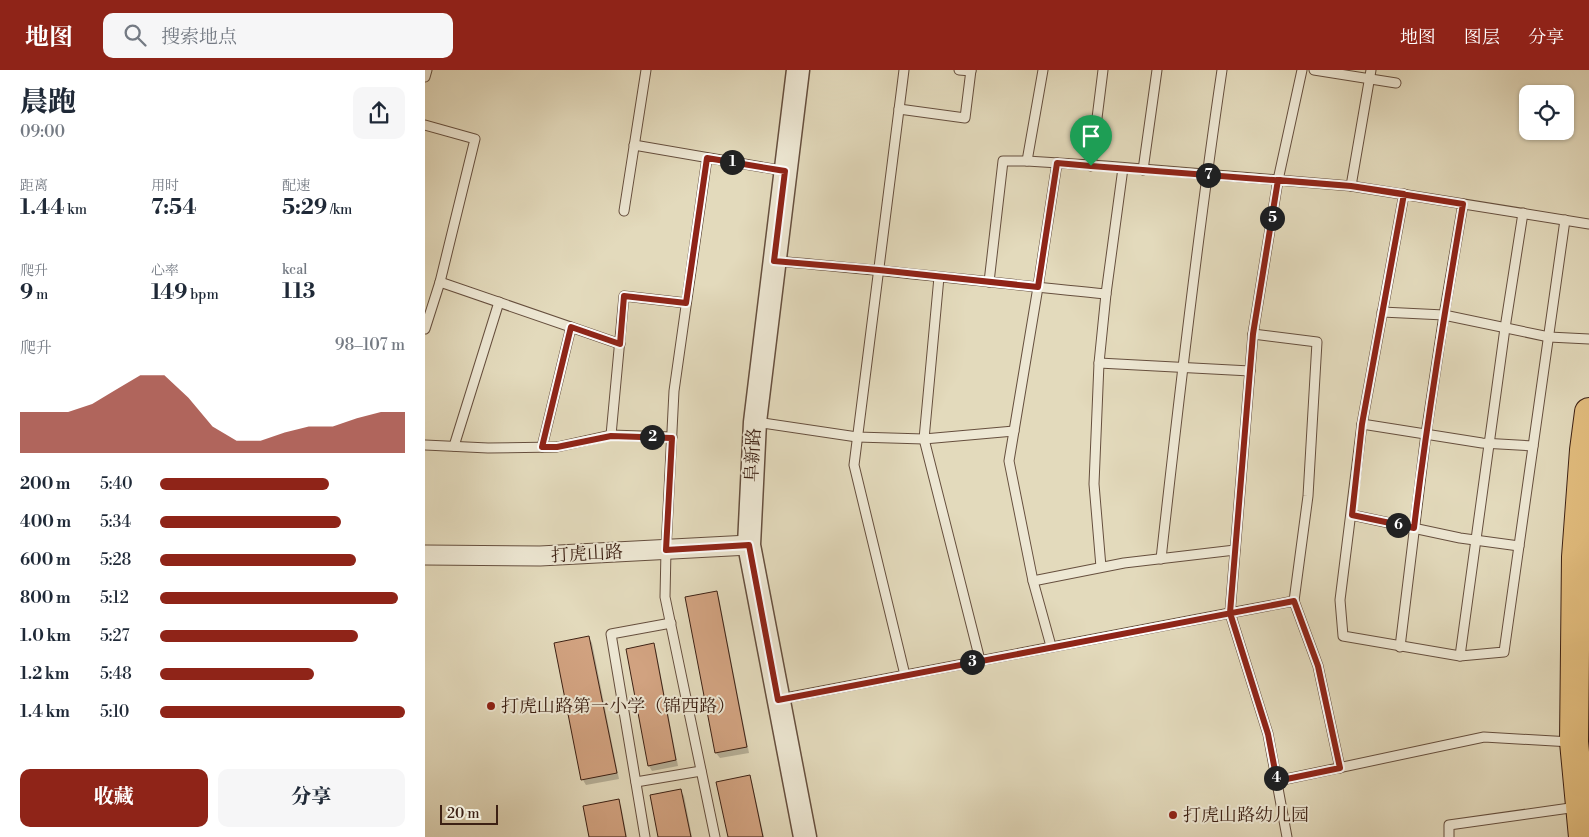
<!DOCTYPE html>
<html lang="zh">
<meta charset="utf-8">
<style>
:root{--surface:#fff;--page:#f6f6f7;--text:#1f2937;--muted:#747a83;--accent:#8f2418}
body{margin:0;font-family:"Libre Bodoni","Noto Serif SC",serif;background:var(--page);color:var(--text);height:100vh;display:flex;flex-direction:column;font-size:19px;white-space:nowrap}
*{box-sizing:border-box;margin:0}
p{font-size:16px;color:var(--muted)}
.icon{flex:none;width:28px;height:28px;fill:none;stroke:currentColor;stroke-width:2;stroke-linecap:round;stroke-linejoin:round}
.map{position:relative;flex:1;overflow:hidden}
.details{display:flex;flex-direction:column;background:var(--surface);width:425px}
.details>*{flex:none}
.buttons{position:absolute;left:1094px;top:15px;display:grid;gap:10px}
.buttons a{display:grid;place-items:center;width:55px;height:55px;border-radius:10px;background:var(--surface);box-shadow:0 1px 4px #0004;font-size:25px}
.scale{position:absolute;left:15px;bottom:12px;width:58px;box-sizing:border-box;padding-left:5px;border:2px solid #3d2114;border-top:0;font-size:14px;line-height:18px;white-space:nowrap;color:#3d2114;-webkit-text-stroke:4px #ede7d3;paint-order:stroke}
.pin{position:absolute;display:grid;place-items:center;width:42px;height:42px;color:#fff;margin:-51px -21px;border-radius:50% 50% 50% 0;rotate:-45deg;box-shadow:0 0 5px #0007}
.pin .icon{rotate:45deg}
.km{position:absolute;width:25px;height:25px;margin:-12px;border-radius:50%;background:#222;color:#fff;font-size:14px;line-height:25px;text-align:center}
.round{display:grid;place-items:center;flex:none;width:52px;height:52px;border-radius:10px;background:var(--page)}
.summary{display:flex;align-items:center;justify-content:space-between;height:85px;padding:0 20px}
h1{font-size:28px;font-weight:800;line-height:38px}
.metrics{display:grid;grid-template-columns:repeat(3,1fr);gap:8px;height:85px;padding:5px 20px}
.metrics div{display:grid;align-content:center}
.metrics b{font-size:21px;font-weight:800}
.metrics small{font-size:14px;font-weight:400}
.metrics p{font-size:14px}
.chart{height:140px;padding:10px 20px}
.chart p{display:flex;justify-content:space-between}
.chart svg{width:100%;height:90px;margin-top:5px;fill:var(--accent);opacity:.7}
.action{display:flex;gap:10px;margin-top:auto;padding:10px 20px}
.action a{flex:1;height:58px;border-radius:10px;background:var(--accent);color:#fff;font-size:20px;font-weight:800;line-height:58px;text-align:center}
.action a+a{background:var(--page);color:var(--text)}
ul{padding:0 20px;list-style:none;font-size:16px}
li{display:grid;grid-template-columns:80px 60px 1fr;align-items:center;height:38px}
li i{height:12px;border-radius:6px;background:var(--accent)}
header{display:flex;align-items:center;gap:30px;box-sizing:border-box;height:70px;padding:0 25px;background:var(--accent);color:#fff}
header strong{font-size:24px}
nav{display:flex;gap:28px;margin-inline-start:auto;font-size:18px}
.search{width:350px;height:45px;background:var(--page);display:flex;align-items:center;gap:12px;box-sizing:border-box;padding:0 18px;border-radius:10px;color:var(--muted);font-size:19px}
main{display:flex;flex:1;min-height:0}
.map>svg:first-child{display:block}
.shadow{fill:#0003}
.building{fill:#d2a381;stroke:#3d2114}
.lines{fill:none;stroke-linecap:round;stroke-linejoin:round}
.service-casing{stroke:#664f3e;stroke-width:11}
.minor-casing{stroke:#664f3e;stroke-width:21}
.tertiary-casing{stroke:#664f3e;stroke-width:25}
.primary-casing{stroke:#3d2114;stroke-width:30}
.service{stroke:#ede7d3;stroke-width:9}
.minor{stroke:#ede7d3;stroke-width:19}
.tertiary{stroke:#ede7d3;stroke-width:22}
.primary{stroke:#e2bd7e;stroke-width:28}
.route-casing{stroke:#fff;stroke-width:10}
.route{stroke:#8f2418;stroke-width:6}
.poi-dot{fill:#8f2418;stroke:#ede7d3;stroke-width:2}
.labels{text-anchor:middle;dominant-baseline:central;stroke-width:4;stroke-linejoin:round;paint-order:stroke}
.street-label{font-size:18px;fill:#3d2114;stroke:#ede7d3}
.poi-label{font-size:18px;fill:#3d2114;stroke:#ede7d3;text-anchor:start}
</style>
<header>
<strong>地图</strong>
<div class="search"><svg class="icon" aria-label="search" viewBox="0 0 24 24"><circle cx="10" cy="10" r="6"/><path d="M15 15l6 6"/></svg>搜索地点</div>
<nav><a>地图</a><a>图层</a><a>分享</a></nav>
</header>
<main>
<section class="details">
<div class="summary"><div><h1>晨跑</h1><p>09:00</p></div><a class="round"><svg class="icon" aria-label="share" viewBox="0 0 24 24"><path d="M12 15V3M7 8l5-5 5 5M5 13v7h14v-7"/></svg></a></div>
<div class="metrics">
<div><p>距离</p><b>1.44<small> km</small></b></div>
<div><p>用时</p><b>7:54</b></div>
<div><p>配速</p><b>5:29<small> /km</small></b></div>
</div>
<div class="metrics">
<div><p>爬升</p><b>9<small> m</small></b></div>
<div><p>心率</p><b>149<small> bpm</small></b></div>
<div><p>kcal</p><b>113</b></div>
</div>
<div class="chart"><p><span>爬升</span>98–107 m</p>
<svg viewBox="0 0 160 44" preserveAspectRatio="none"><path d="M0 44V24L10 24L20 24L30 20L40 13L50 6L60 6L70 17L80 31L90 38L100 38L110 34L120 31L130 31L140 27L150 24L160 24V44z"/></svg>
</div>
<ul>
<li><b>200 m</b>5:40<i style="width:69%"></i></li>
<li><b>400 m</b>5:34<i style="width:74%"></i></li>
<li><b>600 m</b>5:28<i style="width:80%"></i></li>
<li><b>800 m</b>5:12<i style="width:97%"></i></li>
<li><b>1.0 km</b>5:27<i style="width:81%"></i></li>
<li><b>1.2 km</b>5:48<i style="width:63%"></i></li>
<li><b>1.4 km</b>5:10<i style="width:100%"></i></li>
</ul>
<div class="action"><a>收藏</a><a>分享</a></div>
</section>
<div class="map">
<svg width="1164" height="767" viewBox="0 0 1164 767">
<rect width="100%" height="100%" fill="#e3dabc"/>
<filter id="stains"><feTurbulence type="fractalNoise" baseFrequency=".004" numOctaves="4"/><feColorMatrix values="0 0 0 0 .2 0 0 0 0 .09 0 0 0 0 .02 0 0 0 .5 -.17"/></filter>
<radialGradient id="worn" r=".72"><stop offset=".6" stop-color="#630" stop-opacity="0"/><stop offset="1" stop-color="#630" stop-opacity=".3"/></radialGradient>
<g class="shadow">
<path d="M 291,522 L 294,528 L 324,683 L 295,688 L 291,683 L 262,528 Z"/>
<path d="M 164,568 L 167,573 L 194,709 L 161,715 L 158,710 L 130,574 Z"/>
<path d="M 228,575 L 231,580 L 253,696 L 227,701 L 224,696 Z"/>
<path d="M 324,706 L 327,712 L 339,767 L 304,767 Z"/>
<path d="M 255,720 L 259,726 L 267,767 L 235,767 Z"/>
<path d="M 193,731 L 196,736 L 202,767 L 165,767 Z"/>
</g>
<g class="building">
<path d="M 292,521 L 322,677 L 290,683 L 260,527 Z"/>
<path d="M 164,566 L 192,703 L 156,710 L 129,573 Z"/>
<path d="M 229,573 L 251,690 L 223,696 L 201,579 Z"/>
<path d="M 325,705 L 338,767 L 303,767 L 291,712 Z"/>
<path d="M 256,719 L 266,767 L 233,767 L 225,725 Z"/>
<path d="M 194,729 L 201,767 L 164,767 L 158,736 Z"/>
</g>
<g class="lines">
<defs>
<g id="service">
<path d="M 479,0 L 429,395 L 480,605"/>
<path d="M 534,0 L 546,1"/>
<path d="M 877,0 L 853,110 L 828,264 L 805,543 L 869,531 L 893,596 L 915,698"/>
<path d="M 889,0 L 971,13"/>
<path d="M 0,7 L 2,0"/>
<path d="M 474,39 L 540,48 L 546,0"/>
<path d="M 0,55 L 50,69 L 15,212"/>
<path d="M 209,75 L 360,101"/>
<path d="M 282,88 L 249,321 L 241,480 L 240,527 L 290,767"/>
<path d="M 602,91 L 618,0"/>
<path d="M 666,96 L 678,0"/>
<path d="M 718,100 L 732,0"/>
<path d="M 926,116 L 946,0"/>
<path d="M 979,124 L 937,354 L 915,530 L 918,566 L 1035,586 L 1079,582 L 1140,150"/>
<path d="M 199,141 L 221,0"/>
<path d="M 350,191 C 461,200 571,213 681,224"/>
<path d="M 514,207 L 499,369 L 555,590"/>
<path d="M 564,212 L 578,91 L 602,91 L 681,96 L 926,116 L 1164,154"/>
<path d="M 957,242 L 1019,245 L 1124,267 L 1164,269"/>
<path d="M 0,259 L 15,212 L 195,274"/>
<path d="M 828,264 L 892,272 L 883,426 L 869,531"/>
<path d="M 674,293 L 825,301"/>
<path d="M 331,352 L 432,367 L 499,369 L 589,361"/>
<path d="M 937,354 L 1057,373 L 1108,376"/>
<path d="M 186,365 L 199,226 L 261,233"/>
<path d="M 0,375 L 63,378 L 132,377 L 186,365 L 247,367"/>
<path d="M 29,376 L 74,232"/>
<path d="M 117,377 L 146,257"/>
<path d="M 927,445 L 1035,468 L 1094,476"/>
<path d="M 736,489 C 754,326 773,162 797,0"/>
<path d="M 676,497 L 669,414 L 674,293 L 681,224 L 698,98"/>
<path d="M 608,511 L 699,493 L 810,480"/>
<path d="M 626,576 L 608,511 L 584,391 L 613,217 L 632,93"/>
<path d="M 975,577 L 1001,364 L 1019,245 L 1038,134"/>
<path d="M 1035,586 L 1080,258 L 1098,143"/>
<path d="M 355,629 L 805,543 L 843,664 L 862,767"/>
<path d="M 852,711 L 1059,667 L 1146,672"/>
<path d="M 211,712 L 276,701"/>
<path d="M 220,767 L 186,564 L 246,553"/>
<path d="M 1024,767 L 1024,755 L 1152,737"/>
</g>
<path id="minor" d="M 0,485 L 115,486 L 324,475"/>
<path id="tertiary" d="M 373,0 L 330,352 L 324,475 L 380,767"/>
<path id="primary" d="M 1158,767 L 1149,672 L 1151,487 L 1159,380 L 1164,342"/>
</defs>
<use href="#service" class="service-casing"/>
<use href="#minor" class="minor-casing"/>
<use href="#tertiary" class="tertiary-casing"/>
<use href="#primary" class="primary-casing"/>
<use href="#service" class="service"/>
<use href="#minor" class="minor"/>
<use href="#tertiary" class="tertiary"/>
<use href="#primary" class="primary"/>
</g>
<g class="lines">
<defs>
<path id="route" d="M 666,96 L 632,93 L 613,217 L 454,200 L 349,191 L 360,101 L 282,88 L 261,233 L 199,226 L 195,274 L 146,257 L 117,377 L 132,377 L 186,366 L 247,368 L 241,480 L 324,475 L 353,630 C 525,596 697,563 869,531 L 893,596 L 915,698 L 852,711 L 843,664 L 805,543 L 828,264 L 853,110 L 926,116 L 1038,134 C 1020,241 1002,349 989,458 L 927,445 L 937,354 L 979,124 L 926,116 L 666,96"/>
</defs>
<use href="#route" class="route-casing"/>
<use href="#route" class="route"/>
</g>
<g class="poi-dot">
<circle cx="66" cy="636" r="5"/>
<circle cx="748" cy="745" r="5"/>
</g>
<g class="labels">
<g class="street-label">
<text transform="translate(328 385) rotate(-87)">阜新路</text>
<text transform="translate(162 484) rotate(-3)">打虎山路</text>
</g>
<g class="poi-label">
<text x="76" y="636">打虎山路第一小学（锦西路）</text>
<text x="758" y="745">打虎山路幼儿园</text>
</g>
</g>
<rect width="100%" height="100%" filter="url(#stains)"/>
<rect width="100%" height="100%" fill="url(#worn)"/>
</svg>
<div class="buttons">
<a><svg class="icon" aria-label="locate" viewBox="0 0 24 24"><circle cx="12" cy="12" r="6"/><path d="M12 2v4M12 18v4M2 12h4M18 12h4"/></svg></a>
</div>
<div class="scale">20 m</div>
<div class="pin" style="left:666px;top:96px;background:#1e9e55"><svg class="icon" aria-label="arrive" viewBox="0 0 24 24"><path d="M6 21V4h12l-3 4 3 4H6"/></svg></div>
<b class="km" style="left:307px;top:92px">1</b>
<b class="km" style="left:227px;top:367px">2</b>
<b class="km" style="left:547px;top:592px">3</b>
<b class="km" style="left:851px;top:708px">4</b>
<b class="km" style="left:847px;top:148px">5</b>
<b class="km" style="left:973px;top:455px">6</b>
<b class="km" style="left:783px;top:105px">7</b>
</div>
</main>
